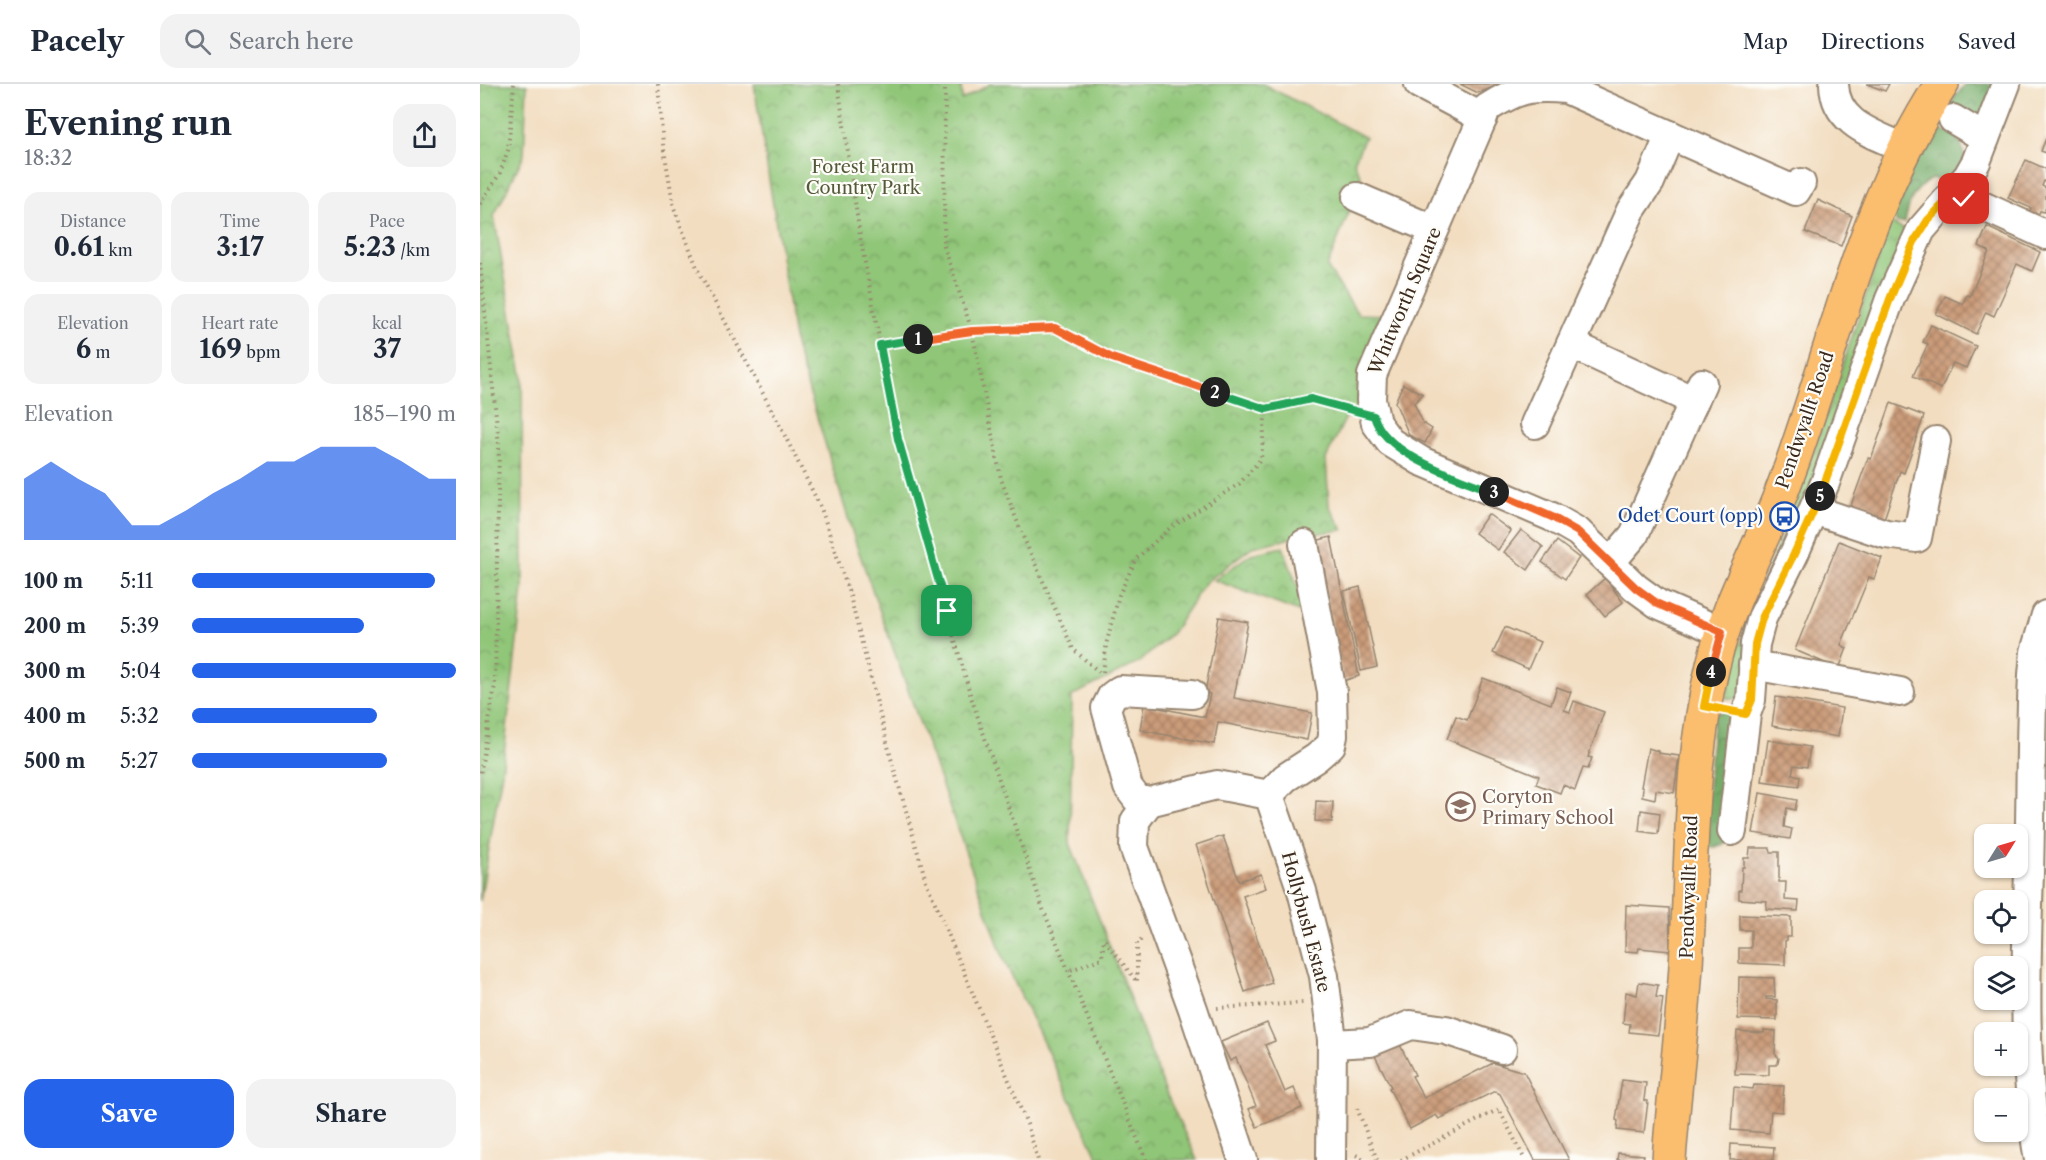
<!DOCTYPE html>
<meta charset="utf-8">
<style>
:root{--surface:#fff;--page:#f2f2f3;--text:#1f2937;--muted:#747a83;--line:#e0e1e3;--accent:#2563eb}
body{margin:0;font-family:"Libre Caslon Text",serif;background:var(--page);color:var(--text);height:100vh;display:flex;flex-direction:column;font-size:22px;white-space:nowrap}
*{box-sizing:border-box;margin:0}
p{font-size:20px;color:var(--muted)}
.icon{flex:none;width:33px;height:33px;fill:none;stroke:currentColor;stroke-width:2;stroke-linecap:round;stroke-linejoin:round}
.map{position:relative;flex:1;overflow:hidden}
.sheet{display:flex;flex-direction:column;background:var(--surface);width:480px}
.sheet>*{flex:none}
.needle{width:39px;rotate:53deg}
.controls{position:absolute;left:1494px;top:740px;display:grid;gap:12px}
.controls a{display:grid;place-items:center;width:54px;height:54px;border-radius:12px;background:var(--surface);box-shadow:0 2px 4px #0004;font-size:30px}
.pin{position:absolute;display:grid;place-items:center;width:51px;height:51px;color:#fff;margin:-26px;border-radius:12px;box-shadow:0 3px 9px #0006}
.km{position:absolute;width:30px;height:30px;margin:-15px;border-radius:50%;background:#222;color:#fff;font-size:16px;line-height:30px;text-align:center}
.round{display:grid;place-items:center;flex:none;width:63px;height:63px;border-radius:18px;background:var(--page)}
.overview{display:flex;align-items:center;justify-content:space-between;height:102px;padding:0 24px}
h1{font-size:33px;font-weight:800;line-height:45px}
.stats{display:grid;grid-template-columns:repeat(3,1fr);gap:9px;height:102px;padding:6px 24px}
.stats div{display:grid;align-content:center;border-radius:15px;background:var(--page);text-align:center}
.stats b{font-size:26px;font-weight:800}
.stats small{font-size:16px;font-weight:400}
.stats p{font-size:16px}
.chart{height:168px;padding:12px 24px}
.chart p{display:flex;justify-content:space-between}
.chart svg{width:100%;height:108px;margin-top:6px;fill:var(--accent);opacity:.7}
.action{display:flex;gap:12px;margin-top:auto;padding:12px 24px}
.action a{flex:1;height:69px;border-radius:18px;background:var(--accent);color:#fff;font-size:24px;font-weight:800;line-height:69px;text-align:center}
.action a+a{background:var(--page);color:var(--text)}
ul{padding:0 24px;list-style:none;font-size:20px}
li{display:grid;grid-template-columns:96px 72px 1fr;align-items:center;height:45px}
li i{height:15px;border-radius:8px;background:var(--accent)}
header{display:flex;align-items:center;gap:36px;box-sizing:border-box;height:84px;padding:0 30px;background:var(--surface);border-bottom:2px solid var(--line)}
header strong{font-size:28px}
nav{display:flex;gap:33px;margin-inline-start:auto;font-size:21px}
.search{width:420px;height:54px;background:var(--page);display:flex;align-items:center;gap:15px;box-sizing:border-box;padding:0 21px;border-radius:18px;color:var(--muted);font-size:22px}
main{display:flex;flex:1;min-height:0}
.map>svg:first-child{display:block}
.grass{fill:url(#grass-tufts);stroke:#66784b;stroke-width:1.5}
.forest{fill:url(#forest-crowns);stroke:#586a43;stroke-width:1.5}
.park{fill:url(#park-crowns);stroke:#66784b;stroke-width:1.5}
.building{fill:url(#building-cross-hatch)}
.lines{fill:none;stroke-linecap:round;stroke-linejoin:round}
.minor-casing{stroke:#96846f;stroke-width:32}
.major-casing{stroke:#96846f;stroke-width:36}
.path{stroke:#96846f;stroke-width:4;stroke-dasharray:1.5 4.5;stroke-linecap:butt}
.minor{stroke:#fff;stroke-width:28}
.major{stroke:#fbbd6e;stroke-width:33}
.split-1-casing{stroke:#fff;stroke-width:12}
.split-2-casing{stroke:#fff;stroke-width:12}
.split-3-casing{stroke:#fff;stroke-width:12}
.split-4-casing{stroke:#fff;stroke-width:12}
.split-5-casing{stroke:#fff;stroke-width:12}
.split-6-casing{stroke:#fff;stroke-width:12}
.split-1{stroke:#22a559;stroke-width:8}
.split-2{stroke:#f0652b;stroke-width:8}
.split-3{stroke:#22a559;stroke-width:8}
.split-4{stroke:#f0652b;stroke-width:8}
.split-5{stroke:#f5b400;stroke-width:8}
.split-6{stroke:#f5b400;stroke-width:8}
.labels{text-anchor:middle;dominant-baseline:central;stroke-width:4.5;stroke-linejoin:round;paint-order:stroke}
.park-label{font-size:18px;fill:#545939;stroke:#fdfcf7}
.street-label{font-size:18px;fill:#3b2a1e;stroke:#fdfcf7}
.transit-label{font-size:18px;fill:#164399;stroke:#fdfcf7;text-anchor:end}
.education-label{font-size:18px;fill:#785e54;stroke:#fdfcf7;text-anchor:start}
</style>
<header>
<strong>Pacely</strong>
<div class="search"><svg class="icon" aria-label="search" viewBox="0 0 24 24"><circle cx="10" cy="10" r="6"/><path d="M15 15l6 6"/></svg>Search here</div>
<nav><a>Map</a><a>Directions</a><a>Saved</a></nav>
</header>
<main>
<section class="sheet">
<div class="overview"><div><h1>Evening run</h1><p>18:32</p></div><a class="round"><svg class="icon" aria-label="share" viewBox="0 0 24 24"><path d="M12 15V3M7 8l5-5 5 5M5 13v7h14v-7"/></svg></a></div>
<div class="stats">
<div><p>Distance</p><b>0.61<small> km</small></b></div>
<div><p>Time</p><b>3:17</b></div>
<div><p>Pace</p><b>5:23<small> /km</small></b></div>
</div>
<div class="stats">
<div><p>Elevation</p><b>6<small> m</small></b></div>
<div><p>Heart rate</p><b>169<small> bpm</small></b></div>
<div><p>kcal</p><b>37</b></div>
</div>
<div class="chart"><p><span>Elevation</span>185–190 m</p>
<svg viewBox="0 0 160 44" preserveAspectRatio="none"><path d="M0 44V19L10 12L20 19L30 25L40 38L50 38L60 32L70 25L80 19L90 12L100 12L110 6L120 6L130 6L140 12L150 19L160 19V44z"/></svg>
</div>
<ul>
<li><b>100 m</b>5:11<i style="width:92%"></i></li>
<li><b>200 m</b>5:39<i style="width:65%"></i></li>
<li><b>300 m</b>5:04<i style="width:100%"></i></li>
<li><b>400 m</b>5:32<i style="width:70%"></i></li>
<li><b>500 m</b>5:27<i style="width:74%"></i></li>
</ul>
<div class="action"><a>Save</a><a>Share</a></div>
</section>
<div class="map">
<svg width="1566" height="1076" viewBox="0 0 1566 1076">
<defs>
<pattern id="grass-tufts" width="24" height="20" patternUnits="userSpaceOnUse" patternTransform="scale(1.5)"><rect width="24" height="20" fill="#90c678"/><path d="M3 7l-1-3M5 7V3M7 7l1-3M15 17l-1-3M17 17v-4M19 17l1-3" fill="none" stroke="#77a162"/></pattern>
<pattern id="forest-crowns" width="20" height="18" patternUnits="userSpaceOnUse" patternTransform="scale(1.5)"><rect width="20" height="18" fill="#74ab68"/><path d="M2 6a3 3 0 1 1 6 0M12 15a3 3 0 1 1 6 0" fill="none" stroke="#608b55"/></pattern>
<pattern id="park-crowns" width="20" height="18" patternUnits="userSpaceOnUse" patternTransform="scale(1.5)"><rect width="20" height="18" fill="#90c678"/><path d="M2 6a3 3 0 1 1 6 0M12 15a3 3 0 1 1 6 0" fill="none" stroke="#77a162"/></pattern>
<pattern id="building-cross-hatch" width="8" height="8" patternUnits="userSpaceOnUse" patternTransform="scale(1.5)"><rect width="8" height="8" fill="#cb9c7a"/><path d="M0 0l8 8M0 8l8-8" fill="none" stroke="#a67f63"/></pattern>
</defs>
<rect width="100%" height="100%" fill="#fdfcf7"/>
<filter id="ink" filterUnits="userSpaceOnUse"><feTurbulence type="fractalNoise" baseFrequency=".0167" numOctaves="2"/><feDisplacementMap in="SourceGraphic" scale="12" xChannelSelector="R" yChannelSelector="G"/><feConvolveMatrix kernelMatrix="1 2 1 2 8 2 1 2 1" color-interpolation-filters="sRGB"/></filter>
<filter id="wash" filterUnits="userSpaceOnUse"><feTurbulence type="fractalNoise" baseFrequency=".008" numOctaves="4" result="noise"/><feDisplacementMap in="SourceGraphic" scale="24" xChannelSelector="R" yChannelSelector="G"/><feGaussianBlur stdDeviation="1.35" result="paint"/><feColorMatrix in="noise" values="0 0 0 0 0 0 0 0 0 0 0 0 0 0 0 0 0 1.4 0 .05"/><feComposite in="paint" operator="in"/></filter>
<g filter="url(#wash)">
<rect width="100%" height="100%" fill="#f2ddc0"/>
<path class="grass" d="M 1410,139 L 1430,148 L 1259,609 L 1256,615 L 1246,614 L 1258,565 L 1332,373 Z"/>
<g class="forest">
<path d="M 1486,0 L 1521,0 L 1501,36 L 1473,21 L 1473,15 Z"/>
<path d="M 1451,47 C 1475,46 1481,53 1485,76 L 1463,100 L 1453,94 C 1433,105 1429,117 1425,139 L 1417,139 L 1413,132 L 1412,121 Z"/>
<path d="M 1243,628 L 1251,630 L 1255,637 L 1245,758 L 1235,763 L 1223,762 L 1234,630 Z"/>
</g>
<g class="park">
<path d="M 0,0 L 47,0 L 44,71 L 14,132 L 42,291 L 43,505 L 22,688 L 0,817 Z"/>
<path d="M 274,0 L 481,0 L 482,16 L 510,0 L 783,0 L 885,53 L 874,78 L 882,95 L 847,183 L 878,230 L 907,231 L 880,331 L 866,333 L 846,375 L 849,422 L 863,446 L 825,451 L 772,463 L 725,499 L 692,549 L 660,578 L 592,612 L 590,759 L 687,1011 L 717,1076 L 619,1076 L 524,876 L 376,460 L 315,261 Z"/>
<path d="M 803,463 L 818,504 L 822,529 L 734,496 L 771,470 Z"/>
</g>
<g id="blocks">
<g class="building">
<path d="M 980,0 L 1021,0 L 998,9 Z"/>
<path d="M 1387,0 L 1409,0 L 1405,7 Z"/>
<path d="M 1566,54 L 1566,69 L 1561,67 Z"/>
<path d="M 1546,76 L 1566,85 L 1566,98 L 1564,97 L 1562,102 L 1566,104 L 1566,123 L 1564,128 L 1560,127 L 1557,134 L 1548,130 L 1551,124 L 1528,114 Z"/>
<path d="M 1338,116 L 1372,132 L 1361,162 L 1325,148 Z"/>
<path d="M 1507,143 L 1560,168 L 1552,187 L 1537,180 L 1514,232 L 1506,228 L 1496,250 L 1456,230 L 1465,212 L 1483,220 L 1487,211 L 1490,212 L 1509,167 L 1499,162 Z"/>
<path d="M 1451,241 L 1496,262 L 1486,284 L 1473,279 L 1461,305 L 1433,292 L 1448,260 L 1443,258 Z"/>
<path d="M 923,300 L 943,310 L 934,319 L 943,339 L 952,345 L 945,359 L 929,351 L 915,318 Z"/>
<path d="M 1411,319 L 1444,332 L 1424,389 L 1420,387 L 1401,444 L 1367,432 L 1388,374 L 1391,375 Z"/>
<path d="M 1008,430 L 1031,447 L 1018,466 L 995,449 Z"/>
<path d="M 1041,446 L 1063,463 L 1048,486 L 1024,468 Z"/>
<path d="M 851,453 L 879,592 L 863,597 L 835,457 Z"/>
<path d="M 1077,457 L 1099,474 L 1085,495 L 1062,478 Z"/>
<path d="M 1359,457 L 1402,474 L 1394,495 L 1389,493 L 1361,561 L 1367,564 L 1359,585 L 1315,566 Z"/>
<path d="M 1125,494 L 1143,518 L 1125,532 L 1107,510 Z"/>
<path d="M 880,503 L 897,583 L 881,587 L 864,507 Z"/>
<path d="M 739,533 L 768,538 L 754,614 L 832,629 L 827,656 L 738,638 L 734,660 L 660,646 L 664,621 L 725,633 L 730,610 L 725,608 Z"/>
<path d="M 1025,543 L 1060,558 L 1048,585 L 1013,569 Z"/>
<path d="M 1003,594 L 1071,620 L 1077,603 L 1091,608 L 1084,626 L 1090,628 L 1094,617 L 1124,628 L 1108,673 L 1112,674 L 1108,685 L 1103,684 L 1095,706 L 1083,701 L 1080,709 L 1056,700 L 1059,692 L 967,655 L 976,632 L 987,636 Z"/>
<path d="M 1296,613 L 1362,624 L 1358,653 L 1292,642 Z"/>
<path d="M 1288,656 L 1330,663 L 1327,683 L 1314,681 L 1312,690 L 1320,692 L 1319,702 L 1282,697 Z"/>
<path d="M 1168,664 L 1178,667 L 1178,669 L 1199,672 L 1194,709 L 1176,706 L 1175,715 L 1162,712 L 1163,704 L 1161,703 Z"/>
<path d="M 1280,709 L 1317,716 L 1315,726 L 1307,724 L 1305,734 L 1304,743 L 1312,745 L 1310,755 L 1273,749 Z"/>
<path d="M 836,717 L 853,718 L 852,738 L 835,737 Z"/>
<path d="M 1161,726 L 1180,729 L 1178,750 L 1159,747 Z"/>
<path d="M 743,752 L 759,797 L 781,790 L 786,804 L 763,812 L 792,899 L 765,908 L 716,761 Z"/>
<path d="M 1270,764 L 1290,764 L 1291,768 L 1299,768 L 1299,798 L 1306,798 L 1305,816 L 1319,817 L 1318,827 L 1286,825 L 1287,817 L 1259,815 L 1259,806 L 1261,806 L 1262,783 L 1264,783 L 1264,774 L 1269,774 Z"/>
<path d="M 1146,821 L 1189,824 L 1190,867 L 1159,864 L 1158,868 L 1145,867 Z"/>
<path d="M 1260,831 L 1311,833 L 1311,853 L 1307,853 L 1307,856 L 1305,857 L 1305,881 L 1259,879 L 1259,864 L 1271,864 L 1271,846 L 1260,846 Z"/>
<path d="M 1259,893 L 1294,894 L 1295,913 L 1286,913 L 1286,915 L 1297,916 L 1297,936 L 1258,935 Z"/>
<path d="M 1159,898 L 1178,901 L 1176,913 L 1183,914 L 1178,951 L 1149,948 L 1150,940 L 1143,939 L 1146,908 L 1157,911 Z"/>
<path d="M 787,939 L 795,957 L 785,961 L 805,1008 L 814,1004 L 822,1024 L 777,1043 L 769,1025 L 776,1022 L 756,974 L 750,977 L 741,958 Z"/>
<path d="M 1284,946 L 1296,947 L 1295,970 L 1299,974 L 1298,979 L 1296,981 L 1289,981 L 1289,991 L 1255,990 L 1257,947 L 1284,949 Z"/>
<path d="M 916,953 L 935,991 L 932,992 L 944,1014 L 1013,979 L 1044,988 L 1089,1076 L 1055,1076 L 1020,1010 L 1015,1007 L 959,1035 L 956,1031 L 930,1045 L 909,1004 L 911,1003 L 892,966 Z"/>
<path d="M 1142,996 L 1166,999 L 1164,1016 L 1168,1017 L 1164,1049 L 1137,1046 L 1138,1037 L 1136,1036 Z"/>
<path d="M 1274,1001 L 1304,1002 L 1302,1028 L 1291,1027 L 1289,1049 L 1251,1046 L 1254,1003 L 1273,1005 Z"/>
<path d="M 1251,1060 L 1294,1063 L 1293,1076 L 1250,1076 Z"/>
<path d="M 1138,1069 L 1164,1071 L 1163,1076 L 1137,1076 Z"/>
</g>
</g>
</g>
<g filter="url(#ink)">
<use href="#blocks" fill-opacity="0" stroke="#96846f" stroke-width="1.5"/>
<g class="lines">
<defs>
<g id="minor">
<path d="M 939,0 L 1003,34"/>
<path d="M 1354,0 C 1355,40 1394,50 1424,64"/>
<path d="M 1473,35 L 1505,54"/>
<path d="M 1474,109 L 1566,151"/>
<path d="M 877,113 L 954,146"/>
<path d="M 1091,260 L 1214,317"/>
<path d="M 1055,340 L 1151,126 L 1170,98 L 1190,51"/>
<path d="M 1334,426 L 1406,450 L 1437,454 L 1456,357"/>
<path d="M 1130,479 L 1154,451 L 1222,299"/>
<path d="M 1242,548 L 1178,520 L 1156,504 L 1098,448 L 1072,433 L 941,377 L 910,358 L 896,339 L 891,316 L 892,291 L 1007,24 C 1039,4 1050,2 1086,5 L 1316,107 L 1321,99"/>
<path d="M 1273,581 L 1420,608"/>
<path d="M 712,610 L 640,606 L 632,612 L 626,624 L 648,703 L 657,715 L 669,718 L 737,701 L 789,711"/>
<path d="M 789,711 L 822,807 L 844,892 L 852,956 L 851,1076"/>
<path d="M 789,711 L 805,694 L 836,674 L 851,661 L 853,652 L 852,608 L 824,460"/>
<path d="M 669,718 L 655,737 L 654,763 L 713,925 L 763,1076"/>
<path d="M 1252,747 L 1266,630 L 1271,616 L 1275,560 L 1282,534 L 1314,470 L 1345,399 L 1410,215 L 1441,146 L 1488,92 L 1496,78 L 1526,0"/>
<path d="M 852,960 L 890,958 L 931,941 L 966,946 L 1022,965"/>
<path d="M 1559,1076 C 1542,982 1546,883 1549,788 C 1551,722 1550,657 1553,591 L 1555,568 L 1566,531"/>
</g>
<path id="major" d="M 1189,1076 C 1194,1005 1204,934 1207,862 C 1212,768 1210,674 1233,581 C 1246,526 1273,476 1295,424 C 1309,391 1320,357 1331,323 C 1367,212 1397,98 1462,0"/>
</defs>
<use href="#minor" class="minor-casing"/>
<use href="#major" class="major-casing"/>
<g class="path">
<path d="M 178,0 L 183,60 L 194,124 L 218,186 L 299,340 L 341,424 L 370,512 L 411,674 L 446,797 L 547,1040 L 558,1076"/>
<path d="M 358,0 L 380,152 L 418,355 L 491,613 L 563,825 L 666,1076"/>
<path d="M 465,0 L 464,162 L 492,247 L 575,244 L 632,274 L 786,325 L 831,315 L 870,327"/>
<path d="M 0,120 L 20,89 L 28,66 L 34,0"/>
<path d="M 0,179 L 19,361 L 15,601 L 0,691"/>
<path d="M 400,261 L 492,247 L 521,395 L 542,450 L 593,565 L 621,590"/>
<path d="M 623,588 L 627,557 L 639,511 L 656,475 L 690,444 L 759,400 L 781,375 L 786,325"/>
<path d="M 591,886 L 622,874 L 624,855 L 657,898 L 657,858 L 664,854"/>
<path d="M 737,924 L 823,919"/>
<path d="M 877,1024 L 897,1076"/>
<path d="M 876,1071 L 886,1076"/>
<path d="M 921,1076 L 1019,1025 L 1045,1076"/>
</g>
<use href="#minor" class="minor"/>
<use href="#major" class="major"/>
</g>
</g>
<g class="lines" filter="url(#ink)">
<defs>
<path id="split-1" d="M 438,255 L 400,261 L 418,355 L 467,527"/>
<path id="split-2" d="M 438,255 L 492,247 L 575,244 L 632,274 L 735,308"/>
<path id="split-3" d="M 735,308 L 786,325 L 831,315 L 894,332 C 905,372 980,394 1014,408"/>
<path id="split-4" d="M 1014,408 L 1072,433 L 1098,448 L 1156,504 L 1178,520 L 1242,548 L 1231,588"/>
<path id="split-5" d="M 1231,588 L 1224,622 L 1266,630 L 1272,616 L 1275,560 L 1282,534 L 1314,470 L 1340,412"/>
<path id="split-6" d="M 1340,412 L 1410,215 L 1434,158 L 1448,136 L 1474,109 L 1484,115"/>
</defs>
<use href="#split-1" class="split-1-casing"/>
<use href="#split-2" class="split-2-casing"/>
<use href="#split-3" class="split-3-casing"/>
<use href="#split-4" class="split-4-casing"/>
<use href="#split-5" class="split-5-casing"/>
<use href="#split-6" class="split-6-casing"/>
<use href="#split-1" class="split-1"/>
<use href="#split-2" class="split-2"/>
<use href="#split-3" class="split-3"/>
<use href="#split-4" class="split-4"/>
<use href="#split-5" class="split-5"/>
<use href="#split-6" class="split-6"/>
</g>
<defs>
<symbol id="bus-ring" viewBox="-11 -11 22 22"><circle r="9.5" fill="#fdfcf7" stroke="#1a4fb4" stroke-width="1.5"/><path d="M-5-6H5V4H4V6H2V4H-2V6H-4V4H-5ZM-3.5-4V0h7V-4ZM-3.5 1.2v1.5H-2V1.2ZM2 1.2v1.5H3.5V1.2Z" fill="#1a4fb4"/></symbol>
<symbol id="school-ring" viewBox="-11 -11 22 22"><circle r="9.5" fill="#fdfcf7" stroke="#8d6e63" stroke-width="1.5"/><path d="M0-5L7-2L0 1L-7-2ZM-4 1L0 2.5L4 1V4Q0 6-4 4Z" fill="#8d6e63"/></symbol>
</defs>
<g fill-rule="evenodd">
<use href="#bus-ring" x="1288" y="416" width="33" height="33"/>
<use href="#school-ring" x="964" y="706" width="33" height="33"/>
</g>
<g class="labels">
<g class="park-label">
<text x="383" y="83">Forest Farm<tspan x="383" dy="21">Country Park</tspan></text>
</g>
<g class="street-label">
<text transform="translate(925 217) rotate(-67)">Whitworth Square</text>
<text transform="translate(1325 336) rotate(-71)">Pendwyallt Road</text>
<text transform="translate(1209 803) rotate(-88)">Pendwyallt Road</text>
<text transform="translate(826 838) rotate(75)">Hollybush Estate</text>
</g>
<g class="transit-label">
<text x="1283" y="432">Odet Court (opp)</text>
</g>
<g class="education-label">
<text x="1002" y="713">Coryton<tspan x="1002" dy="21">Primary School</tspan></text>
</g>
</g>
</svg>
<div class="controls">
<a><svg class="needle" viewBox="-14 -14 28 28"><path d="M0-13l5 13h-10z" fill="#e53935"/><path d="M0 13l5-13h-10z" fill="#747a83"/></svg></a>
<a><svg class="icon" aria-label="locate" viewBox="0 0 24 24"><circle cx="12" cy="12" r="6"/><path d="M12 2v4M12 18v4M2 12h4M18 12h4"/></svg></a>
<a><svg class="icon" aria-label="layers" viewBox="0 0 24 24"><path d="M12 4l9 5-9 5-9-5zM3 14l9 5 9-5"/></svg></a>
<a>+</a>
<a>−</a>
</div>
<div class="pin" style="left:467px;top:527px;background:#1e9e55"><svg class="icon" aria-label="arrive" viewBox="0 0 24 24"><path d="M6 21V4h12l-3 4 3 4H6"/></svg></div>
<div class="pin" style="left:1484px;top:115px;background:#d93025"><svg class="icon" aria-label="check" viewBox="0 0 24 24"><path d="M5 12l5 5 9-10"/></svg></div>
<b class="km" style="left:438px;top:255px">1</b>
<b class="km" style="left:735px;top:308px">2</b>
<b class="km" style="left:1014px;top:408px">3</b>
<b class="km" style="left:1231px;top:588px">4</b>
<b class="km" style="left:1340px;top:412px">5</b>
</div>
</main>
